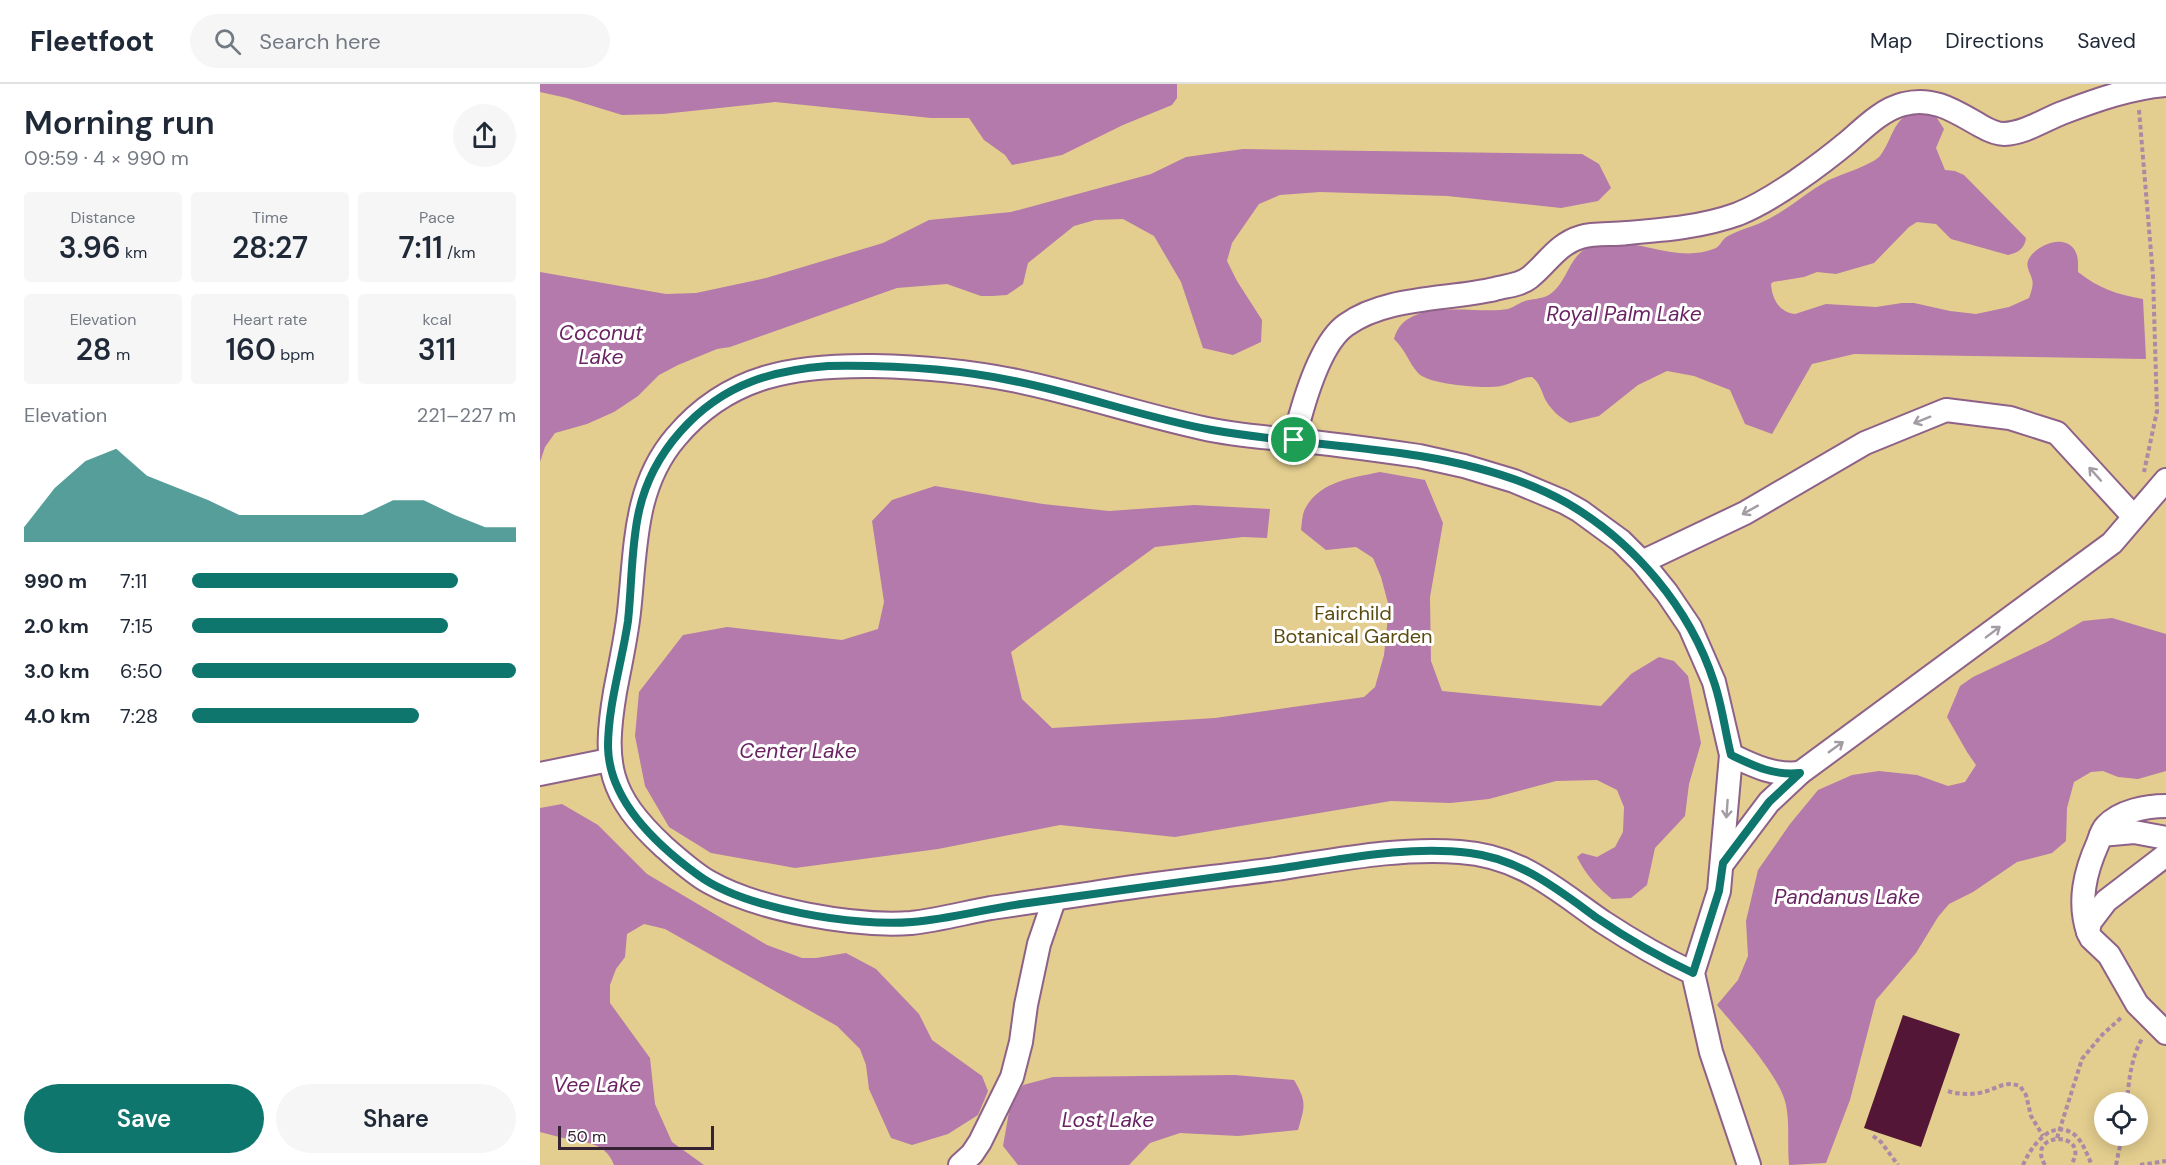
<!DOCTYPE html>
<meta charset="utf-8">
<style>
:root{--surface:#fff;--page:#f6f6f7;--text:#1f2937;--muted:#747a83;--line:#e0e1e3;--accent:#0f766e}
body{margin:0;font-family:"DM Sans",sans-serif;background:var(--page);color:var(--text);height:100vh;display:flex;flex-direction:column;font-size:22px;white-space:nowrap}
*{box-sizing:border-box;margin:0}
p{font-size:20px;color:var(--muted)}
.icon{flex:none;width:33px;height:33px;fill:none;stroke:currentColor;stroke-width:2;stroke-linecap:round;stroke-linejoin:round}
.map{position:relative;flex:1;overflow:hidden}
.side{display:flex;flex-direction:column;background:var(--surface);width:540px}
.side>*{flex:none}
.controls{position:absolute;left:1554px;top:1008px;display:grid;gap:12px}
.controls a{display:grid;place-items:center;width:54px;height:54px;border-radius:50%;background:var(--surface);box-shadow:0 3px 15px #0003;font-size:30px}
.scale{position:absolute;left:18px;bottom:15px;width:156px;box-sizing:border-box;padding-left:6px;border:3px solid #352232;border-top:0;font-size:16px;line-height:21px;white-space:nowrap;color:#352232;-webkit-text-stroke:4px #fff;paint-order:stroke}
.pin{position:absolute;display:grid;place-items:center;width:51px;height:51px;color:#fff;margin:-26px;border:3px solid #fff;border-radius:50%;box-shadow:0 2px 6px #0007}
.round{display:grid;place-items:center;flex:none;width:63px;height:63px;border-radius:32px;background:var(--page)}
.summary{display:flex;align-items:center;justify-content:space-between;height:102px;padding:0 24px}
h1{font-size:33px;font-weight:600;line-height:45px}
.stats{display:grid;grid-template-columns:repeat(3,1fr);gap:9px;height:102px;padding:6px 24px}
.stats div{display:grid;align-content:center;border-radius:6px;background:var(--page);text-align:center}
.stats b{font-size:30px;font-weight:600}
.stats small{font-size:16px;font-weight:400}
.stats p{font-size:16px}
.chart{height:168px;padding:12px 24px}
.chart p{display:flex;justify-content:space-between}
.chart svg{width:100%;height:108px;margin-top:6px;fill:var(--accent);opacity:.7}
.action{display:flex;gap:12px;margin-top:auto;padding:12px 24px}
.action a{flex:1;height:69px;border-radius:36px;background:var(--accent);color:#fff;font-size:24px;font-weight:600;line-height:69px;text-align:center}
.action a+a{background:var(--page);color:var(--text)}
ul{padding:0 24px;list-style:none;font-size:20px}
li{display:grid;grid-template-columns:96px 72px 1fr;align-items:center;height:45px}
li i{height:15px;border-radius:8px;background:var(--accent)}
header{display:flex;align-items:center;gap:36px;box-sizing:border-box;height:84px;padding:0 30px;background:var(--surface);border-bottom:2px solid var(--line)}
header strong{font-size:28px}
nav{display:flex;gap:33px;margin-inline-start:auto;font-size:21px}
.search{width:420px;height:54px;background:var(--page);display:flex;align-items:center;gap:15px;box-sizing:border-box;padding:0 21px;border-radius:33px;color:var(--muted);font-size:22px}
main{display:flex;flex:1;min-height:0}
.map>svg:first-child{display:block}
.green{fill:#e4ce8f;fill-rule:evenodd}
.water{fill:#b37aab}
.building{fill:#531636}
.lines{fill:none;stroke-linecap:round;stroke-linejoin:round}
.minor-casing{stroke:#8e6188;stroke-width:26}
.path{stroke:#aa8aa5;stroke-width:4;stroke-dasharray:4.5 3;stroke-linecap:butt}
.minor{stroke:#fff;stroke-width:22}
.oneway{stroke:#a49ca3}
.route-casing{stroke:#fff;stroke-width:12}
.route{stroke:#0f766e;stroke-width:8}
.labels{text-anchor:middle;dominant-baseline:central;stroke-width:6;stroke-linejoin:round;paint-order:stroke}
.park-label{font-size:20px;fill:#5c4b11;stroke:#fff}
.water-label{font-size:21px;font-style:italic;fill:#692362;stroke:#fff}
</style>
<header>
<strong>Fleetfoot</strong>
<div class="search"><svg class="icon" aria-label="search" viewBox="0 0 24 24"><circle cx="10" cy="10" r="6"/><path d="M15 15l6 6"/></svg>Search here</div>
<nav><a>Map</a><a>Directions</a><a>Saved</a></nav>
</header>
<main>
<section class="side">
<div class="summary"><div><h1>Morning run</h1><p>09:59 · 4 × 990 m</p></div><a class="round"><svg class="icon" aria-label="share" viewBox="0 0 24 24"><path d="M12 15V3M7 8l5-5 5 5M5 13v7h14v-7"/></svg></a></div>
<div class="stats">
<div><p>Distance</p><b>3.96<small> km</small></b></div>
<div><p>Time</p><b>28:27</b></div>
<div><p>Pace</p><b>7:11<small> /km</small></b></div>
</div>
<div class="stats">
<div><p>Elevation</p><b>28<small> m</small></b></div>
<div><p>Heart rate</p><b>160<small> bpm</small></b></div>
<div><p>kcal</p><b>311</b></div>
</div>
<div class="chart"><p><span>Elevation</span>221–227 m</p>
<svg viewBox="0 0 160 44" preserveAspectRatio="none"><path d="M0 44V38L10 22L20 11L30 6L40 17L50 22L60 27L70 33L80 33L90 33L100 33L110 33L120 27L130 27L140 33L150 38L160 38V44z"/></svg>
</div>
<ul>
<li><b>990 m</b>7:11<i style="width:82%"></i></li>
<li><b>2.0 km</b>7:15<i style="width:79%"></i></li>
<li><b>3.0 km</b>6:50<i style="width:100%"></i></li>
<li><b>4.0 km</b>7:28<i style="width:70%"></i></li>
</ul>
<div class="action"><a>Save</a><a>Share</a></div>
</section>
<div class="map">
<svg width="1626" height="1081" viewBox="0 0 1626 1081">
<rect width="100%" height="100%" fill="#fad1f3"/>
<path class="green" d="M 0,0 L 1626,0 L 1626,1081 L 0,1081 ZM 1564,1018 L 1598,1018 L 1598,1052 L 1564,1052 Z"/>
<g class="water">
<path d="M 0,0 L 637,0 L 637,14 L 632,21 L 583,41 L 522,71 L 472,81 L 465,71 L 444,56 L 429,34 L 391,34 L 235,18 L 123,30 L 82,31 L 27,14 L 0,8 Z"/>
<path d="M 1375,27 L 1395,31 L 1404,45 L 1396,64 L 1405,86 L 1415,87 L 1424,91 L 1486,154 C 1485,164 1478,169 1468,171 L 1411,155 L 1396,140 L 1377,138 L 1369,143 L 1334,179 L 1296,190 L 1277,188 L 1264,193 L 1233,198 L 1231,200 C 1232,215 1239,228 1255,230 L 1286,220 L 1336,223 L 1362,219 L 1374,219 L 1410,227 L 1436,230 L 1469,223 L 1489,214 C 1491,208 1494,201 1492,195 C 1490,188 1484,181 1490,173 C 1498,161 1523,150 1534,165 C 1539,172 1538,181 1538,188 C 1558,204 1578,211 1603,215 L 1606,275 L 1314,270 L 1272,280 L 1232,350 L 1205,340 L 1190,306 L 1154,292 L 1127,287 L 1098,301 L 1059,332 L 1030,339 C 1019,333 1011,326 1005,315 C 1001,306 1000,299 992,293 C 981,293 971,300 961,302 C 945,305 889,301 878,289 C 869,279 865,265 854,255 C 865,211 937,231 968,225 C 974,223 979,219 985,217 C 992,215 1000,215 1007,212 C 1028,201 1028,170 1051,162 C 1093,148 1133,182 1176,164 C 1181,161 1182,155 1188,152 C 1203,144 1220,141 1234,132 C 1252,122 1269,107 1287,97 C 1299,91 1332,81 1340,72 C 1353,55 1352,35 1375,27 Z"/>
<path d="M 703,65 L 1042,70 L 1059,80 L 1071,104 L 1058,117 L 1021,124 L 907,112 L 780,108 L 740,111 L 719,120 L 692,159 L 687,177 L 697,197 L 722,236 L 721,258 L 693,271 L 663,264 L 641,198 L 614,152 L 583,135 L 555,136 L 534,142 L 488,179 L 483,200 L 467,211 L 452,212 L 441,212 L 407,200 L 357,204 L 190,263 L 177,265 L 138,281 L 119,291 L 98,312 L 74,328 L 47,340 L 15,349 L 5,363 L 0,378 L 0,188 L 126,210 L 156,209 L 226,194 L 343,159 L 389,136 L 471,128 L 611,90 L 646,73 Z"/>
<path d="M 840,388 L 885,396 L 903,439 L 890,513 L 891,577 L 902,607 L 1061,622 L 1091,590 L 1119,573 L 1134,577 L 1148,592 L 1161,659 L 1149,700 L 1145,732 L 1115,764 L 1107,801 L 1091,814 L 1072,815 C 1057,803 1046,791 1037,773 L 1042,769 L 1057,773 L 1075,763 L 1083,748 L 1084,723 L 1077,706 L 1057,696 L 1016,697 L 949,715 L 910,719 L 851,717 L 635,753 L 520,741 L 398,765 L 255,784 L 171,769 L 129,743 L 105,702 L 95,652 L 99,608 L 143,551 L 187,543 L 302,556 L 338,545 L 344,518 L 332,437 L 352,416 L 395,402 L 503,420 L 569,427 L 654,421 L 730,425 L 727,454 L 703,453 L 615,463 L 471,568 L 482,615 L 512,644 L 675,634 L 824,613 L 835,603 L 844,571 L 849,523 L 841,493 L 833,474 L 816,463 L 786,466 L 761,446 C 762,439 762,429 766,423 C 781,397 812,394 840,388 Z"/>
<path d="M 1572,534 L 1626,550 L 1626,687 L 1598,695 L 1578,693 L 1563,687 L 1551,688 L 1534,698 L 1527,724 L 1526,757 L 1512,769 L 1477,778 L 1433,808 L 1409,820 L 1398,833 L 1376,869 L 1336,916 L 1310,1016 L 1286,1079 L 1249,1081 C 1247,1061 1250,1041 1246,1021 C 1241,993 1196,944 1177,921 L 1198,896 L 1208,872 L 1206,837 L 1218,786 L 1250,740 L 1278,706 L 1312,691 L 1339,687 L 1377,691 L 1408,702 L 1425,698 L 1436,681 L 1427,668 L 1407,633 L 1420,602 L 1433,593 L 1507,558 L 1543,537 Z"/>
<path d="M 22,720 L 58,741 L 107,790 L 227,861 L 262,874 L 276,874 L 306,869 L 336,885 L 379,930 L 392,956 L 442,992 L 448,1007 L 438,1031 L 408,1050 L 372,1061 L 351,1054 L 329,1005 L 326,981 L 320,965 L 297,942 L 125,845 L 104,840 L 87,850 L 85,873 L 76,885 L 70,901 L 70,919 L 110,974 L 115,1020 L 132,1058 L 164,1081 L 74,1081 C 66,1058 44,1058 23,1054 C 15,1052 8,1050 0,1048 L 0,724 Z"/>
<path d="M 695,991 L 754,996 C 767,1018 765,1022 758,1046 L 698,1052 L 640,1049 L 610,1059 L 589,1081 L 478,1081 L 463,1062 L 470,1022 L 483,1001 L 513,993 Z"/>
</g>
<path class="building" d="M 1363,931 L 1420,950 L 1381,1063 L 1324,1044 Z"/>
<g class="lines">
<defs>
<g id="minor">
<path d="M 754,356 C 762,323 779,260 806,241 C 846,212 908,216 955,205 C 966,202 980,201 989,194 C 1007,180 1017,160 1041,153 C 1055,149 1072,151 1087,149 C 1124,146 1162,143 1198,130 C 1233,116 1280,81 1309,57 C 1325,43 1343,25 1364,20 C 1394,12 1416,28 1441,42 C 1448,46 1456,50 1464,50 C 1485,49 1504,36 1522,29 C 1556,16 1590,4 1626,1"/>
<path d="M 1102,478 L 1205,429 L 1325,359 L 1406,326 L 1470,334 L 1517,349 L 1594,433"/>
<path d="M 1191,671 C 1214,682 1234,692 1260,689"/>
<path d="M 0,690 L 69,676"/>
<path d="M 1561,751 L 1594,748 L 1626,754"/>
<path d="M 1626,771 L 1566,817 L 1550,838 L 1548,848 L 1551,854 L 1569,871 L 1597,920 L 1626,949"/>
<path d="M 1183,779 L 1229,718 L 1260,689 L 1572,459 L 1626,396"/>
<path d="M 1548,848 C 1538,817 1545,788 1558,759 C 1560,753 1562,746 1566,742 C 1580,727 1606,722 1626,722"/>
<path d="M 1153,889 C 1121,874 1092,857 1063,838 C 1015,805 981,772 920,768 C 859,763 797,776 736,785 C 676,793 614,799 553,809 C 519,814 485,819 451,824 C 424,829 398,836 371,839 C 315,843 218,826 169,798 C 153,789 138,775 124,763 C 68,711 63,680 75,608 C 80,581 86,555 89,528 C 96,466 93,403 136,353 C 189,290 256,281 334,282 C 380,283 426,287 472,296 C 536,309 598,330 662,344 C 692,351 723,353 753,356 C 795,360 837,366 879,372 L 924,382 L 974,397 L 1024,418 L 1040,427 L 1081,457 L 1102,478 L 1127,509 L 1150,543 L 1174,598 L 1191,671 L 1179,807 L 1153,889 L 1171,968 L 1209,1081"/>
<path d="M 420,1081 L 432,1070 L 440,1058 L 472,993 L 481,958 L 486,921 L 499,860 L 514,816"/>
</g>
</defs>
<use href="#minor" class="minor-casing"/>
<g class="path">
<path d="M 1599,26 L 1613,192 L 1617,327 L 1604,388"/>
<path d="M 1408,1007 C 1419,1011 1435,1011 1447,1007 C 1459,1003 1466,997 1480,1002 L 1486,1011 L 1491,1032 L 1503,1052"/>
<path d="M 1587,1018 C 1589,996 1591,973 1603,953"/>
<path d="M 1333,1052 L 1341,1058 L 1358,1081"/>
<path d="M 1517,1054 L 1542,975 L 1562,951 L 1583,932"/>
<path d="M 1483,1081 C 1491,1062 1513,1032 1536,1052 C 1544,1060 1547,1071 1552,1081"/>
<path d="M 1505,1081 C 1484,1047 1553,1046 1531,1081"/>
<path d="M 1576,1081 L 1582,1052"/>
<path d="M 1600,1081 L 1626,1077"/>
</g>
<use href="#minor" class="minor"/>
</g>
<defs><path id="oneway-shaft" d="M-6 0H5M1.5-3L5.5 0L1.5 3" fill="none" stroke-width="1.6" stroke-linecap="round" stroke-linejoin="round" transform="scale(1.5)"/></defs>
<g class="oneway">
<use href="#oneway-shaft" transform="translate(1382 336) rotate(158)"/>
<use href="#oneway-shaft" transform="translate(1555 390) rotate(-132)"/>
<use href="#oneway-shaft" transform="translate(1210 426) rotate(151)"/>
<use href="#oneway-shaft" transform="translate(1453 548) rotate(-37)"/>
<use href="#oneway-shaft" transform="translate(1296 663) rotate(-36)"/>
<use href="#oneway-shaft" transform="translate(1187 725) rotate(94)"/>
</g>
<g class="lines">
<defs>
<path id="route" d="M 288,282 C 351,281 412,284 474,297 C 541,310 605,334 672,346 C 741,358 811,361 880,372 C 929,380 983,394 1027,419 C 1094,458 1150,524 1174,598 C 1182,621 1185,647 1191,671 C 1214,682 1234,692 1260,689 L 1229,718 L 1183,779 L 1179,807 L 1153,889 C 1119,873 1088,855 1057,834 C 1017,805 980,775 930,769 C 868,761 804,775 743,784 C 656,796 569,808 481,820 C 445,825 409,835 372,838 C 316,843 204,825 158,791 C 118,762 69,717 68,663 C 68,621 82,578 88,537 C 92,500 91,462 99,427 C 112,369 157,318 213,297 C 237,288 262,284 288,282 Z"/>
</defs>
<use href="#route" class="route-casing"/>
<use href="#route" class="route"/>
</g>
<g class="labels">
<g class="park-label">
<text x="813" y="529">Fairchild<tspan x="813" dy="23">Botanical Garden</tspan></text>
</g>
<g class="water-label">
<text x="1084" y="230">Royal Palm Lake</text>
<text x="61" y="249">Coconut<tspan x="61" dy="24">Lake</tspan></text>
<text x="258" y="667">Center Lake</text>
<text x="1307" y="813">Pandanus Lake</text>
<text x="57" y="1001">Vee Lake</text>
<text x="568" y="1036">Lost Lake</text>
</g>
</g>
</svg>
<div class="controls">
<a><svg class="icon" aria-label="locate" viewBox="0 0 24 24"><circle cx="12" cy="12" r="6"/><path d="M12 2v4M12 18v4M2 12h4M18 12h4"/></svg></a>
</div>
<div class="scale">50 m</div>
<div class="pin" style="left:754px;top:356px;background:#1e9e55"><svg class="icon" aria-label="arrive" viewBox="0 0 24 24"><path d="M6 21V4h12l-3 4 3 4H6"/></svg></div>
</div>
</main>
